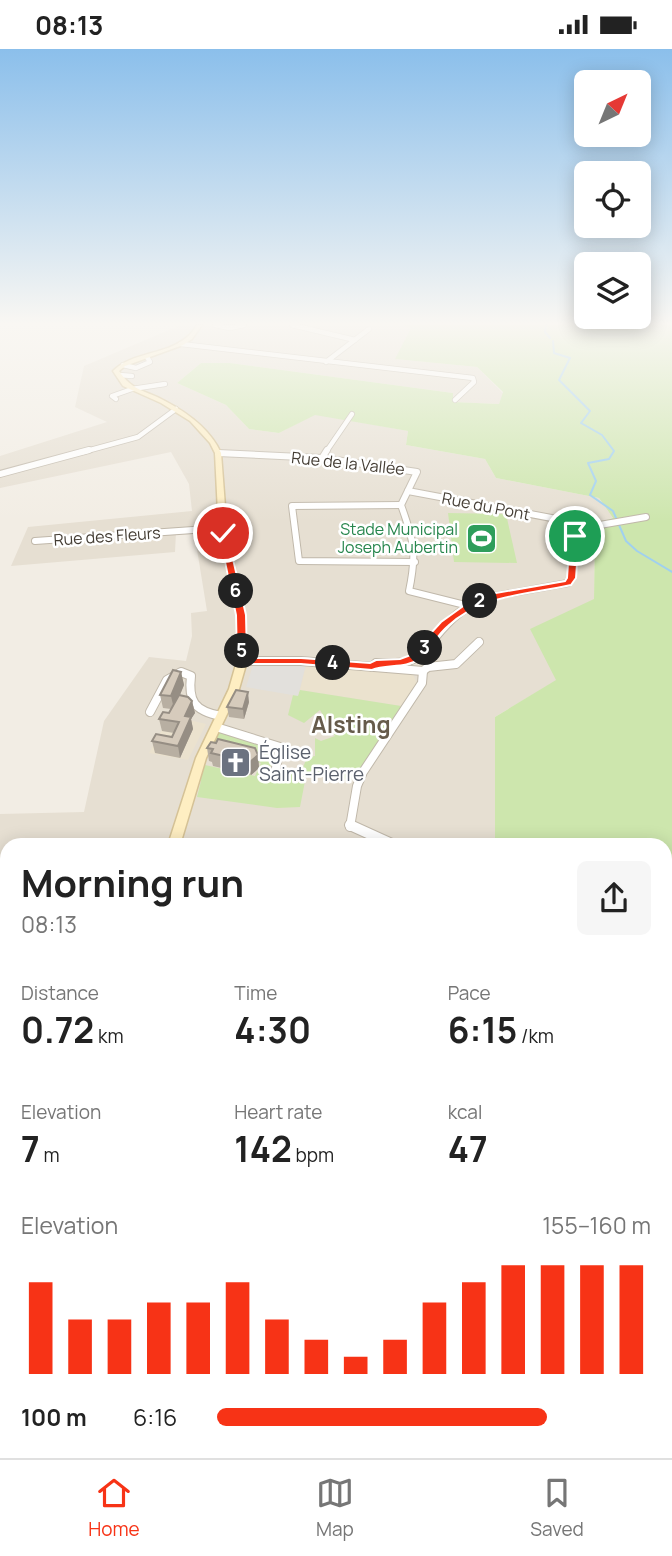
<!DOCTYPE html>
<meta charset="utf-8">
<style>
:root{--surface:#fff;--page:#f6f6f6;--text:#222;--muted:#767676;--line:#e0e0e0;--accent:#f73316}
body{margin:0;font-family:Manrope,sans-serif;background:var(--page);color:var(--text);height:100vh;display:flex;flex-direction:column;font-size:26px;white-space:nowrap}
*{box-sizing:border-box;margin:0}
p{font-size:23px;color:var(--muted)}
.icon{flex:none;width:38px;height:38px;fill:none;stroke:currentColor;stroke-width:2;stroke-linecap:round;stroke-linejoin:round}
.map{position:relative;flex:1;overflow:hidden}
.drawer{position:absolute;left:0px;top:789px;width:672px;height:621px;display:flex;flex-direction:column;background:var(--surface);border-radius:21px 21px 0 0;box-shadow:0 4px 18px #0003}
.drawer>*{flex:none}
.needle{width:46px;rotate:43deg}
.controls{position:absolute;left:574px;top:21px;display:grid;gap:14px}
.controls a{display:grid;place-items:center;width:77px;height:77px;border-radius:10px;background:var(--surface);box-shadow:0 4px 18px #0003;font-size:35px}
.pin{position:absolute;display:grid;place-items:center;width:60px;height:60px;color:#fff;margin:-30px;border:4px solid #fff;border-radius:50%;box-shadow:0 2px 7px #0007}
.km{position:absolute;width:35px;height:35px;margin:-18px;border-radius:50%;background:#222;color:#fff;font-size:19px;line-height:35px;text-align:center}
.round{display:grid;place-items:center;flex:none;width:74px;height:74px;border-radius:10px;background:var(--page)}
.head{display:flex;align-items:center;justify-content:space-between;height:119px;padding:0 21px}
h1{font-size:38px;font-weight:700;line-height:52px}
.stats{display:grid;grid-template-columns:repeat(3,1fr);gap:10px;height:119px;padding:7px 21px}
.stats div{display:grid;align-content:center}
.stats b{font-size:35px;font-weight:700}
.stats small{font-size:19px;font-weight:400}
.stats p{font-size:19px}
.chart{height:196px;padding:14px 21px}
.chart p{display:flex;justify-content:space-between}
.chart svg{width:100%;height:126px;margin-top:7px;stroke:var(--accent);stroke-width:6}
ul{padding:0 21px;list-style:none;font-size:23px}
li{display:grid;grid-template-columns:112px 84px 1fr;align-items:center;height:52px}
li i{height:18px;border-radius:9px;background:var(--accent)}
.status{display:flex;justify-content:space-between;align-items:center;height:49px;padding:0 35px;background:var(--surface);direction:ltr}
.status svg{height:19px;fill:currentColor}
.menu{display:flex;justify-content:space-around;align-items:center;height:98px;border-top:2px solid var(--line);background:var(--surface);font-size:19px;color:var(--muted)}
.menu a{display:grid;justify-items:center;gap:4px}
.menu .active{color:var(--accent)}
.map>svg:first-child{display:block}
.residential{fill:#e6dfd2}
.education{fill:#ebe2ce}
.green{fill:#cde6ad}
.parking{fill:#e2e0dc}
.lines{fill:none;stroke-linecap:round;stroke-linejoin:round}
.stream{stroke:#a0d0ef;stroke-width:2}
.street-far4-casing{stroke:#c0b8aa;stroke-width:6}
.street-far3-casing{stroke:#c0b8aa;stroke-width:8}
.street-far2-casing{stroke:#c0b8aa;stroke-width:10}
.street-far1-casing{stroke:#c0b8aa;stroke-width:12}
.street-casing{stroke:#c0b8aa;stroke-width:15}
.secondary-casing{stroke:#d5c296;stroke-width:3}
.street-far4{stroke:#fff;stroke-width:4.5}
.street-far3{stroke:#fff;stroke-width:6}
.street-far2{stroke:#fff;stroke-width:8}
.street-far1{stroke:#fff;stroke-width:10}
.street{stroke:#fff;stroke-width:12}
.secondary{fill:#feeec2;fill-rule:evenodd}
.wall{fill:#b8afa2}
.shaded-wall{fill:#968e84}
.building{fill:#d6cbbc;stroke:#968e84;stroke-width:2}
.route{fill:#f73316;stroke:#fff;stroke-width:2}
.labels{text-anchor:middle;dominant-baseline:central;stroke-width:5;stroke-linejoin:round;paint-order:stroke}
.far-street-label{font-size:16px;fill:#443d34;stroke:#fff}
.far-leisure-label{font-size:16px;fill:#27864d;stroke:#fff;text-anchor:end}
.worship-label{font-size:19px;fill:#5b616d;stroke:#fff;text-anchor:start}
.quarter-label{font-size:23px;font-weight:bold;fill:#665b4b;stroke:#fff}
</style>
<div class="status"><b>08:13</b><svg viewBox="0 0 49 12"><path d="M0 12V9h3v3zM5 12V6h3v6zM10 12V3h3v9zM15 12V0h3v12zM26 1h20v11H26zM47 4h2v5h-2z"/></svg></div>
<div class="map">
<svg width="672" height="1409" viewBox="0 0 672 1409">
<rect width="100%" height="100%" fill="#f2ede4"/>
<g class="residential">
<path d="M 173,276 L 403,276 L 411,279 L 396,310 L 477,318 L 503,344 L 499,355 L 452,353 L 453,344 L 230,314 L 201,314 L 177,334 L 226,356 L 249,380 L 279,384 L 315,365 L 408,382 L 406,396 L 485,410 L 496,429 L 599,449 L 613,469 L 595,475 L 594,550 L 557,631 L 495,668 L 495,796 L 7,796 L 7,901 L 0,902 L 0,765 L 84,763 L 104,672 L 149,608 L 186,612 L 192,587 L 191,564 L 207,562 L 194,482 L 176,483 L 175,503 L 11,517 L 28,478 L 192,462 L 189,435 L 171,403 L 0,439 L 0,407 L 107,373 L 75,358 L 84,317 L 176,278 Z"/>
<path d="M 665,1067 L 672,1068 L 672,1216 L 665,1215 Z"/>
<path d="M 7,1112 L 7,1404 L 547,1404 L 547,1409 L 0,1409 L 0,1113 Z"/>
</g>
<g class="education">
<path d="M 306,615 L 413,625 L 417,635 L 401,657 L 300,641 Z"/>
<path d="M 189,671 L 206,675 L 188,711 L 149,704 L 165,675 Z"/>
</g>
<g class="green">
<path d="M 403,276 L 672,276 L 672,836 L 665,838 L 665,796 L 495,796 L 495,668 L 556,631 L 530,580 L 594,550 L 595,475 L 613,469 L 599,449 L 496,429 L 485,410 L 406,396 L 408,382 L 315,366 L 279,384 L 249,380 L 226,356 L 177,334 L 201,314 L 230,314 L 453,344 L 453,353 L 499,355 L 503,343 L 477,318 L 395,310 L 411,279 Z"/>
<path d="M 448,464 L 506,465 L 517,514 L 454,513 Z"/>
<path d="M 300,641 L 401,657 L 354,731 L 301,724 L 307,708 L 315,707 L 315,689 L 321,692 L 335,687 L 320,661 L 304,674 L 288,666 L 293,646 L 298,646 Z"/>
<path d="M 220,682 L 276,701 L 269,721 L 306,727 L 300,758 L 277,759 L 197,748 L 201,732 L 199,731 L 205,716 L 255,727 L 261,714 L 210,701 Z"/>
<path d="M 665,893 L 672,893 L 672,1068 L 665,1067 Z"/>
<path d="M 7,901 L 7,1112 L 0,1113 L 0,902 Z"/>
<path d="M 665,1215 L 672,1216 L 672,1409 L 547,1409 L 547,1404 L 665,1404 Z"/>
<path d="M 157,1404 L 285,1404 L 285,1409 L 156,1409 Z"/>
</g>
<path class="parking" d="M 306,615 L 298,647 L 246,638 L 253,616 Z"/>
<g class="lines">
<g class="stream">
<path d="M 546,276 L 545,283 L 550,289"/>
<path d="M 553,292 L 554,304 L 570,309 L 559,331 L 590,362 L 581,374 L 602,386 L 614,402 L 609,410 L 588,414 L 596,432 L 590,446 L 613,462 L 626,492 L 637,502 L 672,523"/>
</g>
<defs>
<g id="street-far4">
<path d="M 215,276 L 230,279 L 244,276"/>
<path d="M 292,276 L 355,291"/>
<path d="M 181,295 L 473,329 L 474,333 L 455,351"/>
<path d="M 326,313 L 369,280"/>
<path d="M 123,316 L 136,319 L 150,313 L 147,308"/>
<path d="M 119,326 L 132,327"/>
<path d="M 116,350 L 112,347 L 132,340 L 165,335"/>
<path d="M 83,403 L 138,388 L 176,360"/>
<path d="M 326,403 L 352,365"/>
</g>
<g id="street-far3">
<path d="M 218,404 L 322,409 L 417,423 L 401,456 C 414,492 417,504 409,542 L 469,557"/>
<path d="M 322,409 L 327,401"/>
<path d="M 0,425 L 89,401"/>
<path d="M 408,442 L 594,477 L 646,468"/>
<path d="M 401,456 L 292,457 L 299,512 L 415,513"/>
<path d="M 35,492 L 222,479"/>
<path d="M 456,566 L 490,548 L 568,534 L 572,529 L 574,487 L 594,477"/>
</g>
<g id="street-far2">
<path d="M 242,612 L 301,612 L 423,622"/>
<path d="M 372,618 L 376,614 C 388,614 405,616 415,609 C 428,600 441,577 459,564"/>
<path d="M 423,622 L 428,618 L 456,615 L 479,593"/>
<path d="M 150,663 L 167,631 L 181,623 L 191,627 C 188,652 194,662 221,667"/>
<path d="M 216,678 L 280,698 L 276,719"/>
<path d="M 350,778 L 357,737 L 363,723 L 422,634 L 423,622"/>
</g>
<g id="street-far1">
<path d="M 350,776 L 394,796"/>
<path d="M 0,821 L 7,821"/>
</g>
<g id="street">
<path d="M 665,1151 L 672,1152"/>
<path d="M 0,1154 L 7,1156"/>
<path d="M 409,1409 L 410,1404"/>
</g>
<g id="secondary">
<path d="M 197,276 L 202,276 L 192,290 L 183,296 L 125,317 L 119,322 C 132,342 145,341 165,352 C 188,364 210,380 221,404 L 227,484 L 245,566 L 247,612 L 239,640 L 206,709 L 180,796 L 168,796 L 196,709 L 229,640 L 237,612 L 237,566 L 219,484 L 215,404 L 210,394 L 190,372 L 161,354 L 123,337 L 113,322 C 132,303 165,306 186,289 C 190,286 194,281 197,276 Z"/>
<path d="M 55,1404 L 75,1404 L 73,1409 L 53,1409 Z"/>
</g>
</defs>
<use href="#street-far4" class="street-far4-casing"/>
<use href="#street-far3" class="street-far3-casing"/>
<use href="#street-far2" class="street-far2-casing"/>
<use href="#street-far1" class="street-far1-casing"/>
<use href="#street" class="street-casing"/>
<use href="#secondary" class="secondary-casing"/>
<use href="#street-far4" class="street-far4"/>
<use href="#street-far3" class="street-far3"/>
<use href="#street-far2" class="street-far2"/>
<use href="#street-far1" class="street-far1"/>
<use href="#street" class="street"/>
<use href="#secondary" class="secondary"/>
</g>
<g class="wall">
<path d="M 181,623 L 184,636 L 180,646 L 192,652 L 195,664 L 191,670 L 193,680 L 180,709 L 155,704 L 152,692 L 172,688 L 174,684 L 162,682 L 159,670 L 169,664 L 171,660 L 163,659 L 160,646 Z"/>
<path d="M 249,653 L 244,670 L 229,668 L 227,658 Z"/>
<path d="M 207,699 L 258,706 L 259,719 L 251,726 L 213,717 L 212,713 L 209,712 Z"/>
</g>
<g class="shaded-wall">
<path d="M 181,623 L 184,636 L 174,660 L 171,647 Z"/>
<path d="M 248,643 L 249,653 L 244,670 L 243,660 Z"/>
<path d="M 192,652 L 195,664 L 191,670 L 193,680 L 180,709 L 178,697 L 185,667 Z"/>
<path d="M 258,706 L 259,719 L 251,726 L 250,713 Z"/>
</g>
<g class="building">
<path d="M 173,621 L 181,623 L 171,647 L 160,646 Z"/>
<path d="M 236,641 L 248,643 L 243,660 L 227,658 Z"/>
<path d="M 179,646 L 188,648 L 192,652 L 185,667 L 191,668 L 178,697 L 152,692 L 156,685 L 172,688 L 179,673 L 159,670 L 163,663 L 169,664 Z"/>
<path d="M 218,690 L 255,699 L 258,706 L 250,713 L 211,704 L 213,700 L 207,699 L 211,693 L 216,694 Z"/>
</g>
<linearGradient id="sky" x2="0" y2="1"><stop stop-color="#8bbfeb"/><stop offset="0.58" stop-color="#f9f7f3"/><stop offset="1" stop-color="#f9f7f3" stop-opacity="0"/></linearGradient>
<rect width="672" height="473" fill="url(#sky)"/>
<path class="route" d="M 223,482 L 227,484 L 246,566 L 247,609 L 301,609 L 370,614 L 376,611 L 400,610 L 411,606 L 441,573 L 466,555 L 490,545 L 565,532 L 567,529 L 570,487 L 575,484 L 579,487 L 576,529 L 571,536 C 528,546 483,545 448,577 C 437,586 430,601 419,610 C 406,620 386,615 372,621 L 301,615 L 242,615 L 237,612 L 236,566 L 219,484 Z"/>
<defs>
<symbol id="stadium-square" viewBox="-11 -11 22 22"><rect x="-9" y="-9" width="18" height="18" rx="4" fill="#2e9e5b" stroke="#fff"/><path d="M0-5a6.5 5 0 1 0 0 10a6.5 5 0 1 0 0-10ZM-3.5-1.8h7v3.6h-7Z" fill="#fff"/></symbol>
<symbol id="church-square" viewBox="-11 -11 22 22"><rect x="-9" y="-9" width="18" height="18" rx="4" fill="#6b7280" stroke="#fff"/><path d="M-1.2-6h2.4v3.5h3.3v2.4h-3.3V6h-2.4V-.1h-3.3v-2.4h3.3Z" fill="#fff"/></symbol>
</defs>
<g fill-rule="evenodd">
<use href="#stadium-square" x="464" y="472" width="35" height="35"/>
<use href="#church-square" x="218" y="696" width="35" height="35"/>
</g>
<g class="labels">
<g class="far-street-label">
<text transform="translate(348 414) rotate(6)">Rue de la Vallée</text>
<text transform="translate(486 457) rotate(11)">Rue du Pont</text>
<text transform="translate(107 487) rotate(-4)">Rue des Fleurs</text>
</g>
<g class="far-leisure-label">
<text x="458" y="480">Stade Municipal<tspan x="458" dy="18">Joseph Aubertin</tspan></text>
</g>
<g class="worship-label">
<text x="259" y="703">Église<tspan x="259" dy="22">Saint-Pierre</tspan></text>
</g>
<g class="quarter-label">
<text x="351" y="675">Alsting</text>
</g>
</g>
</svg>
<div class="controls">
<a><svg class="needle" viewBox="-14 -14 28 28"><path d="M0-13l5 13h-10z" fill="#e53935"/><path d="M0 13l5-13h-10z" fill="#767676"/></svg></a>
<a><svg class="icon" aria-label="locate" viewBox="0 0 24 24"><circle cx="12" cy="12" r="6"/><path d="M12 2v4M12 18v4M2 12h4M18 12h4"/></svg></a>
<a><svg class="icon" aria-label="layers" viewBox="0 0 24 24"><path d="M12 4l9 5-9 5-9-5zM3 14l9 5 9-5"/></svg></a>
</div>
<div class="pin" style="left:575px;top:487px;background:#1e9e55"><svg class="icon" aria-label="arrive" viewBox="0 0 24 24"><path d="M6 21V4h12l-3 4 3 4H6"/></svg></div>
<div class="pin" style="left:223px;top:484px;background:#d93025"><svg class="icon" aria-label="check" viewBox="0 0 24 24"><path d="M5 12l5 5 9-10"/></svg></div>
<b class="km" style="left:480px;top:552px">2</b>
<b class="km" style="left:425px;top:599px">3</b>
<b class="km" style="left:333px;top:614px">4</b>
<b class="km" style="left:242px;top:602px">5</b>
<b class="km" style="left:236px;top:542px">6</b>
<section class="drawer">
<div class="head"><div><h1>Morning run</h1><p>08:13</p></div><a class="round"><svg class="icon" aria-label="share" viewBox="0 0 24 24"><path d="M12 15V3M7 8l5-5 5 5M5 13v7h14v-7"/></svg></a></div>
<div class="stats">
<div><p>Distance</p><b>0.72<small> km</small></b></div>
<div><p>Time</p><b>4:30</b></div>
<div><p>Pace</p><b>6:15<small> /km</small></b></div>
</div>
<div class="stats">
<div><p>Elevation</p><b>7<small> m</small></b></div>
<div><p>Heart rate</p><b>142<small> bpm</small></b></div>
<div><p>kcal</p><b>47</b></div>
</div>
<div class="chart"><p><span>Elevation</span>155–160 m</p>
<svg viewBox="0 0 160 44" preserveAspectRatio="none"><path d="M5 44V12M15 44V25M25 44V25M35 44V19M45 44V19M55 44V12M65 44V25M75 44V32M85 44V38M95 44V32M105 44V19M115 44V12M125 44V6M135 44V6M145 44V6M155 44V6"/></svg>
</div>
<ul>
<li><b>100 m</b>6:16<i style="width:76%"></i></li>
</ul>
</section>
</div>
<nav class="menu">
<a class="active"><svg class="icon" aria-label="home" viewBox="0 0 24 24"><path d="M3 11l9-7 9 7M6 9v11h12V9"/></svg>Home</a>
<a><svg class="icon" aria-label="map" viewBox="0 0 24 24"><path d="M3 6l6-2 6 2 6-2v14l-6 2-6-2-6 2zM9 4v14M15 6v14"/></svg>Map</a>
<a><svg class="icon" aria-label="saved" viewBox="0 0 24 24"><path d="M7 4h10v16l-5-4-5 4z"/></svg>Saved</a>
</nav>
